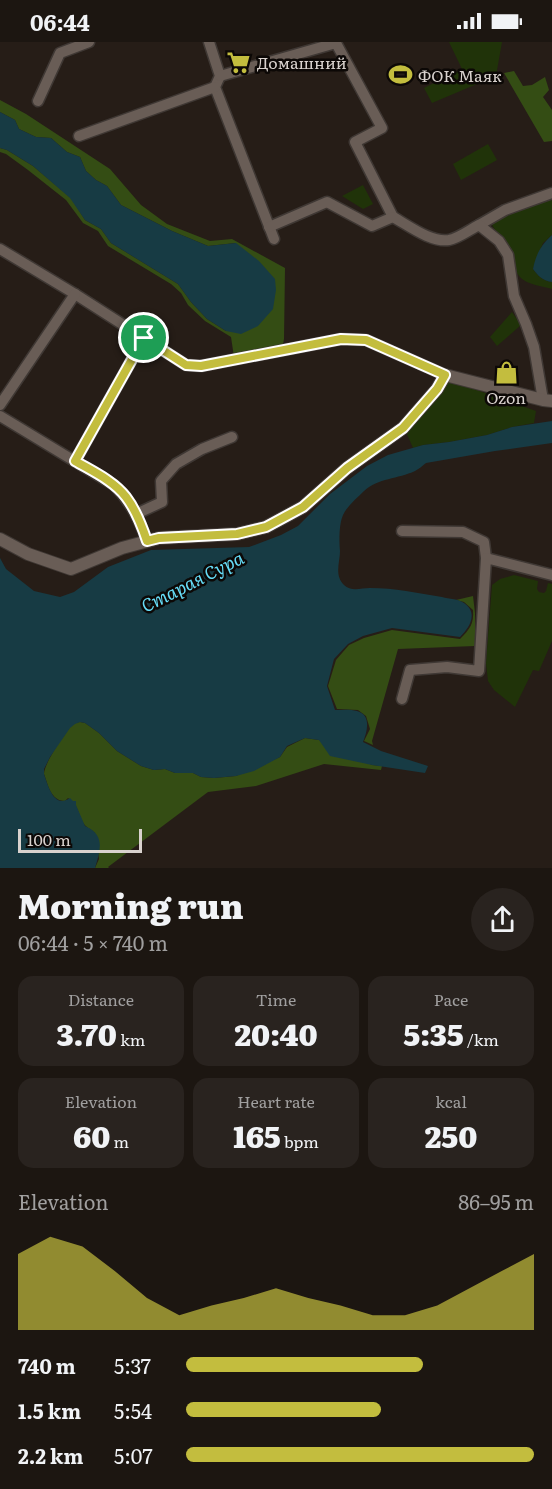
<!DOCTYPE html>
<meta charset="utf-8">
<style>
:root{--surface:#1c1611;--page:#29231f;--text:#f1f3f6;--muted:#a09f9f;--accent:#c3bd3e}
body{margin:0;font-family:Literata,serif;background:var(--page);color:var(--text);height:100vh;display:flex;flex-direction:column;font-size:22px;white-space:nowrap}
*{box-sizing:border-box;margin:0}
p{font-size:20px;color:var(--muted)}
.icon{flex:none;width:33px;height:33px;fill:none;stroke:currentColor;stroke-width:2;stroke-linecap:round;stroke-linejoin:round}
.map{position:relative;height:826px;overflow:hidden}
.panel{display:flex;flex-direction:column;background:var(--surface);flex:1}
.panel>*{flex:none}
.scale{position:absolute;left:18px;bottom:15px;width:124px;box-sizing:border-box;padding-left:6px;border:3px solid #d9d2ce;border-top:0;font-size:16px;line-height:21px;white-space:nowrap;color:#d9d2ce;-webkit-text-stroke:4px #0c0806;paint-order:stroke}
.pin{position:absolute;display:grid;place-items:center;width:51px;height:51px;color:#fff;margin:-26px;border:3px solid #fff;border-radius:50%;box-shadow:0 2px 6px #0007}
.round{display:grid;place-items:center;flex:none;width:63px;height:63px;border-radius:32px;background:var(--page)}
.summary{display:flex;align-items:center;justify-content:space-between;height:102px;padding:0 18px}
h1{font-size:33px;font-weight:800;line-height:45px}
.figures{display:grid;grid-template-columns:repeat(3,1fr);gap:9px;height:102px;padding:6px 18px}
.figures div{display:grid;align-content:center;border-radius:15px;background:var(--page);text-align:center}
.figures b{font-size:30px;font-weight:800}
.figures small{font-size:16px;font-weight:400}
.figures p{font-size:16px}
.chart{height:168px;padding:12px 18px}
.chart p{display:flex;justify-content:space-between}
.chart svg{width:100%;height:108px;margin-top:6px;fill:var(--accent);opacity:.7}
ul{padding:0 18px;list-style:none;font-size:20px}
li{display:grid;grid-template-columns:96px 72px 1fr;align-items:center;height:45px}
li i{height:15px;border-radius:8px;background:var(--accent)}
.status{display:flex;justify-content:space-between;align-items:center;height:42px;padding:0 30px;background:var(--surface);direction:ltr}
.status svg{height:16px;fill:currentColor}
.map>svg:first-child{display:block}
.green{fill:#203309}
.forest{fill:#344d14}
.water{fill:#173b44}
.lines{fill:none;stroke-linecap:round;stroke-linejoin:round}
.minor-casing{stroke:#3f3834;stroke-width:13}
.tertiary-casing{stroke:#3f3834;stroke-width:14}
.minor{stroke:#695d56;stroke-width:10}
.tertiary{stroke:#695d56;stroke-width:12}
.route-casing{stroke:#fff;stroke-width:12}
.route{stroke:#c3bd3e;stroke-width:8}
.labels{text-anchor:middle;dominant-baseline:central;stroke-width:5;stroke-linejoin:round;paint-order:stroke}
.poi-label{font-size:16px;fill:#d9d2ce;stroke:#0c0806;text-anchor:start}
.water-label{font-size:18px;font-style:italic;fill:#66dcf7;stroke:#0c0806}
</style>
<div class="status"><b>06:44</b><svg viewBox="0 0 49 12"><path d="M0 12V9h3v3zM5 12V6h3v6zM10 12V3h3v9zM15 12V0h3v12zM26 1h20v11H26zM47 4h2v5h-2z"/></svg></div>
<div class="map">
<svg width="552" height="826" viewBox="0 0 552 826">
<rect width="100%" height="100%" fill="#261d17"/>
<g class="green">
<path d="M 449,0 L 502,0 L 496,34 L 432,61 L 424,46 L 462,27 Z"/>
<path d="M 488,102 L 497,118 L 461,138 L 453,122 Z"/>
<path d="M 363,143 L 373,162 L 363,167 L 342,154 Z"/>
<path d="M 552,158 L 552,193 L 543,201 L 533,227 C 538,234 543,239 552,240 L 552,247 C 533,242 517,242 513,220 C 512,215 512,210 510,206 C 505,198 497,192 492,183 C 510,170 531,164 552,158 Z"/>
<path d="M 512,270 L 521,283 L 497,304 L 490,295 Z"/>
<path d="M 451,339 L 536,369 L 534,381 L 512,385 L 487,393 L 449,400 L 423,403 L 413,406 L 406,390 L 446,341 Z"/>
<path d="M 514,533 L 538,539 L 537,547 L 539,550 L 544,551 L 546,549 L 548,541 L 552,542 L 552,599 L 539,629 L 533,628 L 515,665 L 494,648 L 488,639 L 486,621 L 492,543 L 500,537 Z"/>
</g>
<g class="forest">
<path d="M 514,29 L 523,44 L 532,43 L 545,35 L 549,48 L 543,55 L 552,68 L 552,99 L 544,100 L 504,31 Z"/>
<path d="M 0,58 L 26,72 L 110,127 L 141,163 L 167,182 L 210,199 L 232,197 L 285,226 L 284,297 L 282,307 L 234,315 L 231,295 L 205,279 L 188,263 L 181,251 L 171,242 L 108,204 L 98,189 L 83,181 L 66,158 L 28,128 L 6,112 L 0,110 L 0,106 L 7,108 L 33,124 L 71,156 L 85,178 L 101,187 L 111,201 L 178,242 L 191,260 L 207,277 L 226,289 L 236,201 L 208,204 L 172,189 L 121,163 L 107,144 L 96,138 L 86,129 L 80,115 L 67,110 L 51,96 L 36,95 L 19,87 L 15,78 L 0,70 Z"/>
<path d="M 473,554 L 475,571 L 475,604 L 398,607 L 372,699 L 373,703 L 364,699 L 370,687 L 366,674 L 358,668 L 337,667 L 328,644 L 336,618 L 349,603 L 364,596 L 392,588 L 460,597 C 470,587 474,582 473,568 L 464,560 L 456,558 Z"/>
<path d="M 80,680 L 85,681 L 99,691 L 117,709 L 141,724 L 154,728 L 165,727 L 175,731 L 193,731 L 201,735 L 214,736 L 236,734 L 280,715 L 287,705 L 305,696 L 319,698 L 372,723 L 382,724 L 381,728 L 324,722 L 256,744 L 208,750 L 108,825 L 109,826 L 95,826 L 99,817 L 95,791 C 92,788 86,785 84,782 C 77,771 80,765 68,756 L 65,759 C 51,759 48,743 44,732 C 44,722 64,692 71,684 C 75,681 75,681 80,680 Z"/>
</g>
<g class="water">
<path d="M 0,70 L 15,78 L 19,87 L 36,95 L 51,96 L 67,110 L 80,115 L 86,129 L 96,138 L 107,144 L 121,163 L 172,189 L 208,204 L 236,201 L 259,219 L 275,237 L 276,248 L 273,267 L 258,284 L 241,292 L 226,289 L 207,277 L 191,260 L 178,242 L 111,201 L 101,187 L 85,178 L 70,156 L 33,124 L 7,108 L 0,106 Z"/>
<path d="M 552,193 L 552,240 C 543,239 538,234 533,227 C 536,212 541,203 552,193 Z"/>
<path d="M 552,379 L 552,401 L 495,409 L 426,421 C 422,424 419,427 415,429 C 398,437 378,436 364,449 C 357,456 347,464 343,473 C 339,482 339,499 340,509 C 340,520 334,533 344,543 C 351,550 361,546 370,546 C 394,546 418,551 442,555 C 449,557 459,557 464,561 C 479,571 469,586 460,595 L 392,586 L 363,594 L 348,602 L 334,617 L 327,644 L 335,668 C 342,668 350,667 357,669 C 372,673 367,690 363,700 L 381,709 L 428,724 L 425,731 L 372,723 L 330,714 L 319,698 L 305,696 L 287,704 L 280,715 L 254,729 L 236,734 L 214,736 L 201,735 L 193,731 L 175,731 L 165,727 L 154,728 L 141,724 L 117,709 L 99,691 L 85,681 L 80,680 L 75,682 L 70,686 L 50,715 L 44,727 L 44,732 C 48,744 54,767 70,756 L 73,759 L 76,759 L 76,763 L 85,784 C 106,793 100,809 95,826 L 0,826 L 0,516 L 6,527 L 34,549 L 60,555 L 74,550 L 108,525 L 151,508 L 249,505 L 281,493 L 298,484 L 330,452 L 367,424 L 388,413 L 423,403 L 449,400 L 487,393 L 512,385 Z"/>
</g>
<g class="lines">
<defs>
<g id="minor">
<path d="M 209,0 L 220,34 L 215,45 L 274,197"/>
<path d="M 220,34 L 336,1 L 382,86 L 355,100 L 393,175"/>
<path d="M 38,59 L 60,11 L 89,0"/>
<path d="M 79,94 L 215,45"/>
<path d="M 479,183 L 505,168 L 552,151"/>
<path d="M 269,185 L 327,160 L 372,184 L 393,175 C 408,183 431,201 449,198 C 459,196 469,188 479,183 L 499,199 L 508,213 L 514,254 L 526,282 L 534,305 L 543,358"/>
<path d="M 0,207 L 75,252 L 186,323 L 201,324 L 341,297 L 366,298 L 445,333"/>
<path d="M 0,363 L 75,252"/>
<path d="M 0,374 L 114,443 C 131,460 139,477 147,499"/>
<path d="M 75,419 L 144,296"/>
<path d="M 136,472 L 162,460 L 161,439 L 176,422 L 202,407 L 232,395"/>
<path d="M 402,489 L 463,490 L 484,500 L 486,516"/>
<path d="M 402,657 L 410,628 L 447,625 L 479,629 L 486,516 L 552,533"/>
</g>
<path id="tertiary" d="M 0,497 L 28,512 L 71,527 L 122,506 L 159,496 L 237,492 L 266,485 L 303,465 L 347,426 L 403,386 L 437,347 L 445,333 L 543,358 L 552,359"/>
</defs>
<use href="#minor" class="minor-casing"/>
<use href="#tertiary" class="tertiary-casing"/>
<use href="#minor" class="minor"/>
<use href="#tertiary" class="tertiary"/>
</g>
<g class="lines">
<defs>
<path id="route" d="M 144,296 L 186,323 L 201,324 L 341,297 L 366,298 L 445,333 L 437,347 L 403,386 L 347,426 L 303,465 L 266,485 L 237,492 L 159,496 L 147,499 C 142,484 136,468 126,455 C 114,439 92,429 75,419 Z"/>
</defs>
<use href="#route" class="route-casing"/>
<use href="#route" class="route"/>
</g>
<defs>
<symbol id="supermarket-bare" viewBox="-9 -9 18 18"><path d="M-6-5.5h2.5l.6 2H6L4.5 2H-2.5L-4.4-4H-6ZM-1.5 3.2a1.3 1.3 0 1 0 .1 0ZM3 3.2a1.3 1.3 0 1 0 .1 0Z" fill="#c3bd3e" stroke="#0c0806" stroke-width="2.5" paint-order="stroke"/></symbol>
<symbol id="stadium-bare" viewBox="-9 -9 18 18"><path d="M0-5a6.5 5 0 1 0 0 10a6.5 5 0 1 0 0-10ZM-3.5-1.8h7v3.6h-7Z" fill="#c3bd3e" stroke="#0c0806" stroke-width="2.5" paint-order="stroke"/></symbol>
<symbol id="shop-bare" viewBox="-9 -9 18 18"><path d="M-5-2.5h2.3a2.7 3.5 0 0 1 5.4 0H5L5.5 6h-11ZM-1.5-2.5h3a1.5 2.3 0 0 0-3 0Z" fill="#c3bd3e" stroke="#0c0806" stroke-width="2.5" paint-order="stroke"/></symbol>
</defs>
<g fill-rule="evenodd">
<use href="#supermarket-bare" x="222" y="4" width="33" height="33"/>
<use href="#stadium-bare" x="384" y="16" width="33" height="33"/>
<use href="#shop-bare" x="490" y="314" width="33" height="33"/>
</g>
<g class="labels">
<g class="poi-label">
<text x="257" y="20">Домашний</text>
<text x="418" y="33">ФОК Маяк</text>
<text x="506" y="355" text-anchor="middle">Ozon</text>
</g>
<g class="water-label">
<text transform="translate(192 539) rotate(-27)">Старая Сура</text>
</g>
</g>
</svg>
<div class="scale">100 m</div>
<div class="pin" style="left:144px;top:296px;background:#1e9e55"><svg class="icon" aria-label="arrive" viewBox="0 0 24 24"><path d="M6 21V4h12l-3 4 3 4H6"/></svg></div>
</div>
<section class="panel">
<div class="summary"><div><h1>Morning run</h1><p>06:44 · 5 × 740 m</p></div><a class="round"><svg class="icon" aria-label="share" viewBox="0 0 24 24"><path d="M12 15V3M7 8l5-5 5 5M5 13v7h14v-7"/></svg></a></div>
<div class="figures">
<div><p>Distance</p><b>3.70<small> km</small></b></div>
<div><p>Time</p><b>20:40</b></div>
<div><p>Pace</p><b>5:35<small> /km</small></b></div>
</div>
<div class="figures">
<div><p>Elevation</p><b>60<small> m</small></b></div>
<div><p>Heart rate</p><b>165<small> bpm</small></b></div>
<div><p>kcal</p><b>250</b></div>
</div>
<div class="chart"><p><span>Elevation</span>86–95 m</p>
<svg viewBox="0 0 160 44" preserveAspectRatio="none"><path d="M0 44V13L10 6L20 10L30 20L40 31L50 38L60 34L70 31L80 27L90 31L100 34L110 38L120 38L130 34L140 27L150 20L160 13V44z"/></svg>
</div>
<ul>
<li><b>740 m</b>5:37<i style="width:68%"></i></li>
<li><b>1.5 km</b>5:54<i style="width:56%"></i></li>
<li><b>2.2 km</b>5:07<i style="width:100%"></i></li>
</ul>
</section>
